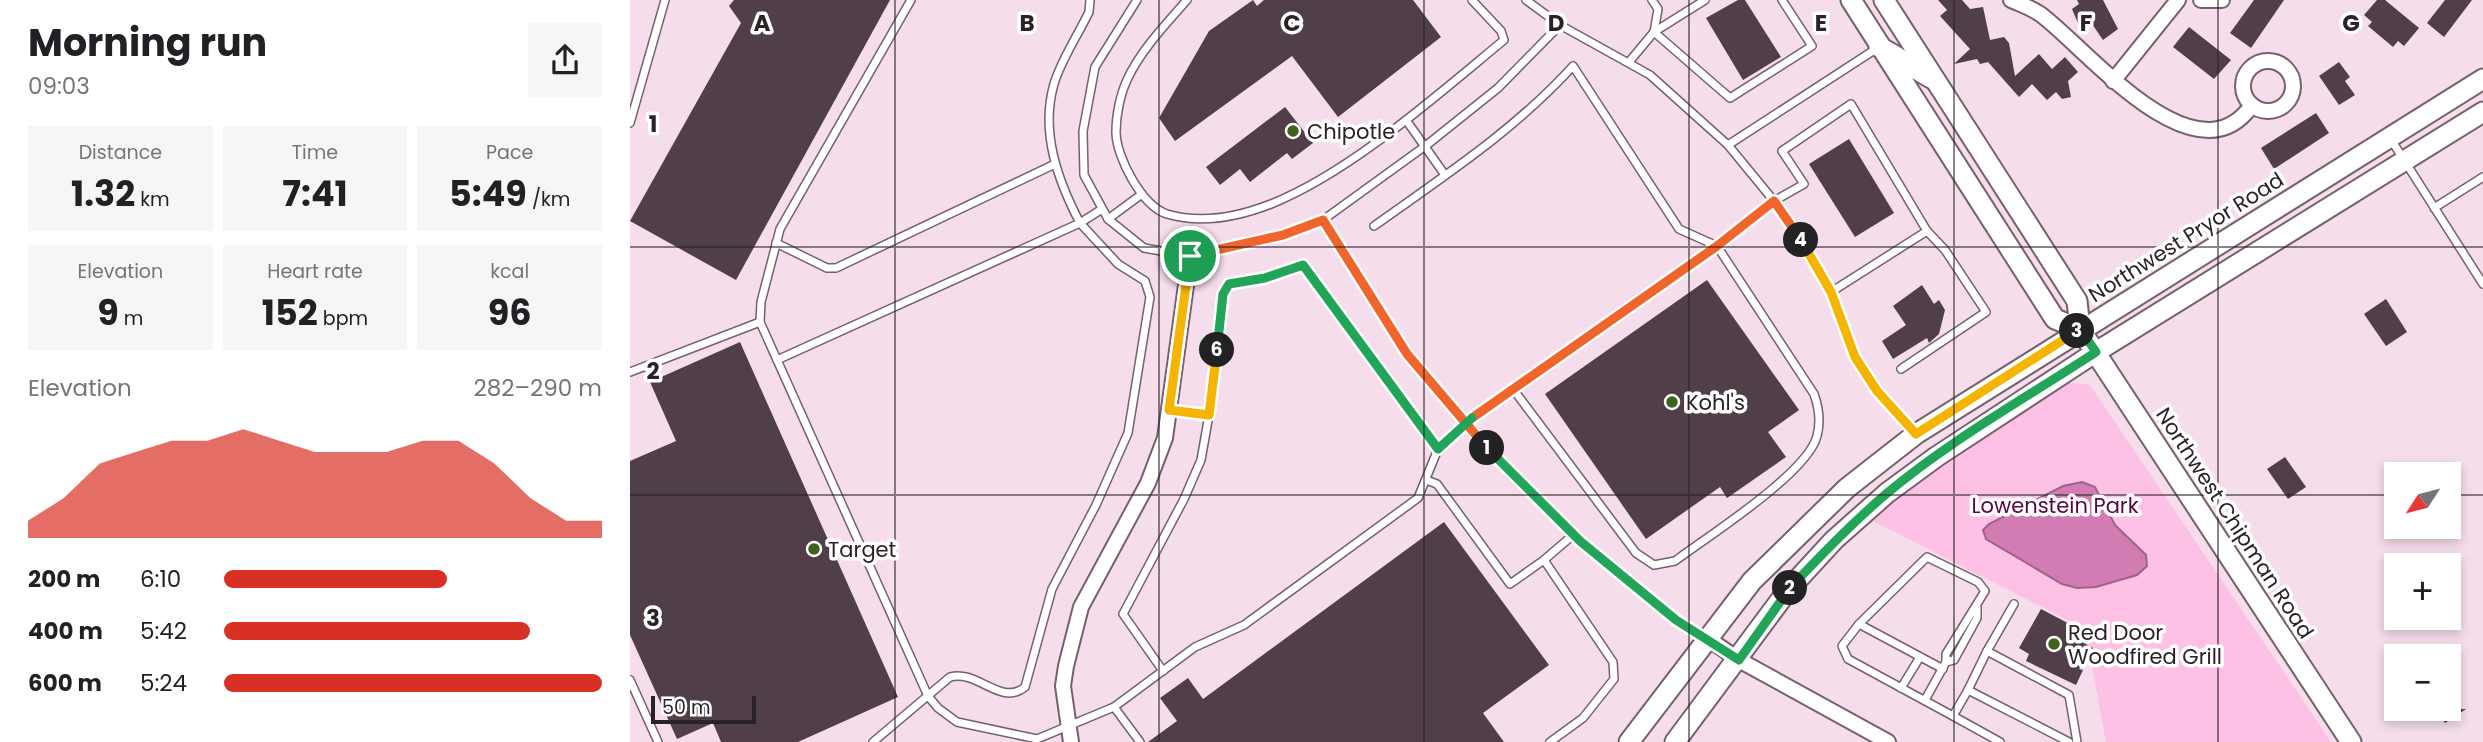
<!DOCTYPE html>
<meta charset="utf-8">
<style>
:root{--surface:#fff;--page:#f6f6f6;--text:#202124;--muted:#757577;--accent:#d93025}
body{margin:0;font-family:Poppins,sans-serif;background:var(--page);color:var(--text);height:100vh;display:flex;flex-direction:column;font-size:26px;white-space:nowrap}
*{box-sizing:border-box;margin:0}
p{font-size:23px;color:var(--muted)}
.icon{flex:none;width:38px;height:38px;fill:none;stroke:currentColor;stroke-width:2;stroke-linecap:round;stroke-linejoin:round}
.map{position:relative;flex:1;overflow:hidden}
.drawer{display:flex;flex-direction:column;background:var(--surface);width:630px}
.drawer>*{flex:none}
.needle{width:46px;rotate:234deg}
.fabs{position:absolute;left:1754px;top:462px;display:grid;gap:14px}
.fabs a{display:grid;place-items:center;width:77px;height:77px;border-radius:0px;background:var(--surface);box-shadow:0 4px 10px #0003;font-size:35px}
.scale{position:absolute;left:21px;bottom:18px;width:105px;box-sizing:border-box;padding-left:7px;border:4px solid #2a2227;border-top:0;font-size:19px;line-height:24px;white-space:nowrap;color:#2a2227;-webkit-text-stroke:5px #fff;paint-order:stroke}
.pin{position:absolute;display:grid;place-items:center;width:60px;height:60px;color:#fff;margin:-30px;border:4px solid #fff;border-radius:50%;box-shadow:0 2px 7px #0007}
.km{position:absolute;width:35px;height:35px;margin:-18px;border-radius:50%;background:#222;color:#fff;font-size:19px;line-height:35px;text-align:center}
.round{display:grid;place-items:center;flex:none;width:74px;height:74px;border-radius:0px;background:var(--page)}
.summary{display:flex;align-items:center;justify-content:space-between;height:119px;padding:0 28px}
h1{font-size:38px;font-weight:700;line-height:52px}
.figures{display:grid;grid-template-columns:repeat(3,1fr);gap:10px;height:119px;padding:7px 28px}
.figures div{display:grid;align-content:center;border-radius:0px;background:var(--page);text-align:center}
.figures b{font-size:35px;font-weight:700}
.figures small{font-size:19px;font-weight:400}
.figures p{font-size:19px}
.chart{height:196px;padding:14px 28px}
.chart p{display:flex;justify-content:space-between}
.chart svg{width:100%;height:126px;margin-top:7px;fill:var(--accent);opacity:.7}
ul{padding:0 28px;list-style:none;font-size:23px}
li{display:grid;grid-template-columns:112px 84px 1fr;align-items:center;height:52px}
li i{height:18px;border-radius:9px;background:var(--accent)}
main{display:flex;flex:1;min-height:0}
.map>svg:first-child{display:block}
.green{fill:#fcc1e4}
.water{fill:#d37cb4;stroke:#a0618a;stroke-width:2}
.building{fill:#503e49}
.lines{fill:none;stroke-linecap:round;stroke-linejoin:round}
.lane-casing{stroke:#75616d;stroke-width:10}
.street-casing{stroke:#75616d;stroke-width:18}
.secondary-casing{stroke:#75616d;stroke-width:23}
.lane{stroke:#fff;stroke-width:7}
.street{stroke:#fff;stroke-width:14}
.secondary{stroke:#fff;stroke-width:19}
.split-1-casing{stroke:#fff;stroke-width:14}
.split-2-casing{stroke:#fff;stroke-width:14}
.split-3-casing{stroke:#fff;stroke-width:14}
.split-4-casing{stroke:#fff;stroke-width:14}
.split-5-casing{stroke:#fff;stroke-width:14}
.split-6-casing{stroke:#fff;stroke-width:14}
.split-7-casing{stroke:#fff;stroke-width:14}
.split-1{stroke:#f0652b;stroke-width:9}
.split-2{stroke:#22a559;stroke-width:9}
.split-3{stroke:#22a559;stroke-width:9}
.split-4{stroke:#f5b400;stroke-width:9}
.split-5{stroke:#f0652b;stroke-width:9}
.split-6{stroke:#22a559;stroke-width:9}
.split-7{stroke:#f5b400;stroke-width:9}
.grid{fill:none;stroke:#2a2227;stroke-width:2;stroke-opacity:0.55}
.poi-dot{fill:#3f631a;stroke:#fff;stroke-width:2.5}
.labels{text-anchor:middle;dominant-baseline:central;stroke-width:7;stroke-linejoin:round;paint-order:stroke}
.poi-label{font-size:21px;fill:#2a2227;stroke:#fff;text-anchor:start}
.street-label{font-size:21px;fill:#2a2227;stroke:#fff}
.park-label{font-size:21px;fill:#580643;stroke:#fff}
.grid-label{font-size:23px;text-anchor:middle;font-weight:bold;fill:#2a2227;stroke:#fff;stroke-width:7;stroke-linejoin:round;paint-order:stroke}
</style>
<main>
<section class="drawer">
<div class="summary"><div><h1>Morning run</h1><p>09:03</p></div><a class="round"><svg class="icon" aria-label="share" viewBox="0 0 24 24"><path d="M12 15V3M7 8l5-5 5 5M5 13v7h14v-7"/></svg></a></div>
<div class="figures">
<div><p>Distance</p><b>1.32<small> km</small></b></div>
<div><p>Time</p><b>7:41</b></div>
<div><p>Pace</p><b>5:49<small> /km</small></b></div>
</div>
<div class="figures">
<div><p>Elevation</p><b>9<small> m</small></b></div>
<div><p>Heart rate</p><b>152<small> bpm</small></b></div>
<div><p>kcal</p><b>96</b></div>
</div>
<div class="chart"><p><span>Elevation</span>282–290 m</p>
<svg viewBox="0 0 160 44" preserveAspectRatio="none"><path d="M0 44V38L10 30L20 18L30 14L40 10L50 10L60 6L70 10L80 14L90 14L100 14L110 10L120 10L130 18L140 30L150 38L160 38V44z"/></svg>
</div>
<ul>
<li><b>200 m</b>6:10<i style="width:59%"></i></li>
<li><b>400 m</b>5:42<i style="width:81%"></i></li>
<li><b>600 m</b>5:24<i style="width:100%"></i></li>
</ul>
</section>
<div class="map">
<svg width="1853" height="742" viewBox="0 0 1853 742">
<rect width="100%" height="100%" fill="#f5ddeb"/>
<path class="green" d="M 1436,382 L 1460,385 L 1701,742 L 1476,742 L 1455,629 L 1241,520 L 1280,487 Z"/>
<path class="water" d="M 1452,482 L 1465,487 L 1485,525 L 1516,555 L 1517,566 L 1507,575 L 1466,587 L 1447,588 L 1432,584 L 1356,539 L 1353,530 L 1359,524 L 1433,486 Z"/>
<g class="building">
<path d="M 104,0 L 260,0 L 106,280 L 0,221 L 111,23 L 99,6 Z"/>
<path d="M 623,0 L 627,6 L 634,0 L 783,0 L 811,37 L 708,117 L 662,56 L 545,141 L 529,118 L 579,31 Z"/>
<path d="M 1108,0 L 1115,0 L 1151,57 L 1113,80 L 1076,18 Z"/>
<path d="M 1308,0 L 1332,0 L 1340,9 L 1353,7 L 1360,40 L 1374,37 L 1379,43 L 1385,76 L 1409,54 L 1422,69 L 1435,57 L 1448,72 L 1438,81 L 1441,97 L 1432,99 L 1426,92 L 1417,100 L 1402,84 L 1389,97 L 1358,62 L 1350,64 L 1347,59 L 1324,64 L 1340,49 L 1310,16 L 1317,10 Z"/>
<path d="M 1447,0 L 1473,0 L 1488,29 L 1473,40 L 1460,21 L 1450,28 L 1442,9 L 1449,4 Z"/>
<path d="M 1624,0 L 1654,0 L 1621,48 L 1600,33 Z"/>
<path d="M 1747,0 L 1755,0 L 1789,28 L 1774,46 L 1768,41 L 1763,47 L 1738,26 L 1742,22 L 1734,15 Z"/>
<path d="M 1815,0 L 1842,0 L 1814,37 L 1797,23 Z"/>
<path d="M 1559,27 L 1601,60 L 1584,79 L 1543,47 Z"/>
<path d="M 1709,62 L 1720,77 L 1715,81 L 1725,95 L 1709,105 L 1689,76 Z"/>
<path d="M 655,107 L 683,143 L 662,159 L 657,153 L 620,182 L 610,169 L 590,185 L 576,167 Z"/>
<path d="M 1686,113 L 1699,133 L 1644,169 L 1631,148 Z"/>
<path d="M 1219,139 L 1264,213 L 1225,237 L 1179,164 Z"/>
<path d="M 1077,280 L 1169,410 L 1138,432 L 1156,457 L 1097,498 L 1090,487 L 1016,539 L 915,394 Z"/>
<path d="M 1292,285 L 1304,304 L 1309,300 L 1315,310 L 1309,334 L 1299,343 L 1297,338 L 1263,359 L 1252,341 L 1276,325 L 1263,306 Z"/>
<path d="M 1756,299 L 1777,332 L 1756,346 L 1734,314 Z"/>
<path d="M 110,342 L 268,697 L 168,742 L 91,742 L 83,723 L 47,739 L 0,635 L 0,461 L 46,441 L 20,382 Z"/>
<path d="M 1655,457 L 1676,487 L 1658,499 L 1637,469 Z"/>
<path d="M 814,522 L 919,665 L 853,713 L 874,742 L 518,742 L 547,721 L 530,698 L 558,678 L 573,699 Z"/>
<path d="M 1411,609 L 1453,631 L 1449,640 L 1463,648 L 1449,669 L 1453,670 L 1446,685 L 1396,661 L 1399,654 L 1389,648 Z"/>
<path d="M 1818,693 L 1829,709 L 1836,709 L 1815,723 L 1806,709 L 1818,709 Z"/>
</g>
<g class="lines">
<defs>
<g id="lane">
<path d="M 281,0 L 150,229 L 131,302 L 130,322 L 298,696 L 308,708 L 327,722 L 407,739 L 484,707 L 565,647 L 614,625 L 788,498 L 808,449 L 836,423 L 1087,246 L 1144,201 L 1174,184 L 1152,151 L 1221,104 L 1297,231 L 1201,292"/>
<path d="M 507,0 L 465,67 L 453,131 L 454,175 L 478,219 L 514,248 L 560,256 L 653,235 L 693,220 L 798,144 L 868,88 L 930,25 L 1020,75 L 1098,145 L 1144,201 L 1176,247 L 1201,292 L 1225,357 L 1247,391 L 1284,432"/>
<path d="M 557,0 C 536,24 510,51 497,80 C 490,95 486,116 486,132 C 486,157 512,206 537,214 C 571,224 608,217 641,204 C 721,172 807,95 874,40 L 871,31 L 842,0"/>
<path d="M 896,0 L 930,25"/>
<path d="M 1022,0 L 1028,9 L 1024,32"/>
<path d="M 1024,32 L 1100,98 L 1182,46 L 1152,0"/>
<path d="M 999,62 L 1024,32 L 1075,0"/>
<path d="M 776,120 L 815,175"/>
<path d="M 0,123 L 35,0"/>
<path d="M 1760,138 L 1853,284"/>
<path d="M 1098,145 L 1249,47"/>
<path d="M 1804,208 L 1853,177"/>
<path d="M 478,219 L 512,194"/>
<path d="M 693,220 L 777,353 L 881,475 L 950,541 L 1046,620 L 1077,638"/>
<path d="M 744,226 C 814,176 885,130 943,66 L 1049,229 L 1087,246 L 1184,394 C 1189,408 1191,421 1187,436 C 1178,473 1077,537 1045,561 L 1024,565 L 1006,553 L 883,389"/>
<path d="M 146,243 L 197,268 L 206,268 L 425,164"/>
<path d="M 147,360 L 450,223 C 428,181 410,132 424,84 C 431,60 448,35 459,12 L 460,0"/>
<path d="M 1271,369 L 1356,312 L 1315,250 L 1297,231"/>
<path d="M 0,372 L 130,322"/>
<path d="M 579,415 L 594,294 L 599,284 L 635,278 L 673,265 L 808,449"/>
<path d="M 796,480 L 807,484 L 880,584 L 914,560"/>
<path d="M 1229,624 L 1313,669"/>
<path d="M 1357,651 L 1384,604"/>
<path d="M 1316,662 L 1324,660 L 1347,618 L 1347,607"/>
<path d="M 533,671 L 493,614 L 554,499 L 571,460 L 579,415 L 539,410"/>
<path d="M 0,680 L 28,742"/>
<path d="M 1271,688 L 1290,657"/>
<path d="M 1338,690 L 1323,716 L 1370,742"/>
<path d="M 1295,700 L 1316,662 L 1316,654 L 1355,591 L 1348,582 L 1297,557 L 1229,624 L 1212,646 L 1218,659 L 1323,716"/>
<path d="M 484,707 L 510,742"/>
<path d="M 243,742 L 320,677 C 347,669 371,707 395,687 L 422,589 L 466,505 L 498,433 L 520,297 L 515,281 L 488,264 L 450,223 L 472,209"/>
<path d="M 920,742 L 953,718 L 984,679 L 983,662 L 914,560 L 943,535"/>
<path d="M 1439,742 L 1338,690 L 1357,651 L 1439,695 L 1447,742"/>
</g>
<g id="street">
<path d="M 1381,0 C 1392,5 1405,9 1414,17 C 1460,53 1567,184 1622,105"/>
<path d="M 1571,0 L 1592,0"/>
<circle cx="1638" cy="86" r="25"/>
<path d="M 1483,81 L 1548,0"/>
<path d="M 1080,640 L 1109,660 L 1258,742"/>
<path d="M 441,742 L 433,686 L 436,666 L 451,607 L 518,483 L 535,438 L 560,256"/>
</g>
<g id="secondary">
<path d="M 1221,0 L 1425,319 L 1450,329"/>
<path d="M 1254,0 L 1447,301 L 1450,329 L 1721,742"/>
<path d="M 1249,47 C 1269,56 1283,69 1303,79"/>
<path d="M 999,742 L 1122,581 L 1217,488 L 1286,434 L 1853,79"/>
<path d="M 1045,742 L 1158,590 L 1204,540 L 1257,493 L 1306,457 L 1466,352 L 1853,112"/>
</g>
</defs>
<use href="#lane" class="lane-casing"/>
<use href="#street" class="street-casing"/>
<use href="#secondary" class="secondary-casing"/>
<use href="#lane" class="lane"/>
<use href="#street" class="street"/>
<use href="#secondary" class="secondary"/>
</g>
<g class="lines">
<defs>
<path id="split-1" d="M 560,256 L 653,235 L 693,220 L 777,354 L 857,448"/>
<path id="split-2" d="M 857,448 L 950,541 L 1046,620 L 1109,660 L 1160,588"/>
<path id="split-3" d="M 1160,588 C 1191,555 1222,523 1256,494 C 1320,440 1396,398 1466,352 L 1450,329 L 1447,331"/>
<path id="split-4" d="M 1171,240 L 1201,292 L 1225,357 L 1247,391 L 1286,434 L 1447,331"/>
<path id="split-5" d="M 842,418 L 1087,246 L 1144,201 L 1171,240"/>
<path id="split-6" d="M 587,350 L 593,294 L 599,284 L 635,278 L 673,265 L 808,449 L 842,418"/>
<path id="split-7" d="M 560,256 L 539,410 L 579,415 L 587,350"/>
</defs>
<use href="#split-1" class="split-1-casing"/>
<use href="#split-2" class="split-2-casing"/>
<use href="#split-3" class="split-3-casing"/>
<use href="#split-4" class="split-4-casing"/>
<use href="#split-5" class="split-5-casing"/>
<use href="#split-6" class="split-6-casing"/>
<use href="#split-7" class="split-7-casing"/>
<use href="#split-1" class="split-1"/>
<use href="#split-2" class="split-2"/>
<use href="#split-3" class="split-3"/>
<use href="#split-4" class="split-4"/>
<use href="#split-5" class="split-5"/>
<use href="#split-6" class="split-6"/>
<use href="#split-7" class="split-7"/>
</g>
<path class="grid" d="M 265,0 L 265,742M 529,0 L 529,742M 794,0 L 794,742M 1059,0 L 1059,742M 1324,0 L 1324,742M 1588,0 L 1588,742M 0,247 L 1853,247M 0,495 L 1766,495M 1818,495 L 1853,495"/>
<g class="poi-dot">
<circle cx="663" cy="131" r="7"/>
<circle cx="1042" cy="402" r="7"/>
<circle cx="184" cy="549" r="7"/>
<circle cx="1424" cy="644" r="7"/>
</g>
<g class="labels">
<g class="poi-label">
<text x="677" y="131">Chipotle</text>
<text x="1056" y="402">Kohl's</text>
<text x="198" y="549">Target</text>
<text x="1438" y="632">Red Door<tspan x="1438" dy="24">Woodfired Grill</tspan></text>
</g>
<g class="street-label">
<text transform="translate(1556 237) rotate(-32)">Northwest Pryor Road</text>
<text transform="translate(1605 523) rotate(57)">Northwest Chipman Road</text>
</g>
<g class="park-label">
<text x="1425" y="505">Lowenstein Park</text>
</g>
</g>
<g class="grid-label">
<text x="132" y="31">A</text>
<text x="397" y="31">B</text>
<text x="662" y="31">C</text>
<text x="926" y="31">D</text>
<text x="1191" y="31">E</text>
<text x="1456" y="31">F</text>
<text x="1721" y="31">G</text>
<text x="23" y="132">1</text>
<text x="23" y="379">2</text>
<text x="23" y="626">3</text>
</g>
</svg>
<div class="fabs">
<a><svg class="needle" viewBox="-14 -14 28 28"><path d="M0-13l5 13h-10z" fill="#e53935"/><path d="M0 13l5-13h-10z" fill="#757577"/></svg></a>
<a>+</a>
<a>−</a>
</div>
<div class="scale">50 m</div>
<div class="pin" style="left:560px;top:256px;background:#1e9e55"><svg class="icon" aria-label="arrive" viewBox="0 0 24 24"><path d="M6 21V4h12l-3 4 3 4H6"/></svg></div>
<b class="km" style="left:857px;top:448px">1</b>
<b class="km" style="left:1160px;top:588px">2</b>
<b class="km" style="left:1447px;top:331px">3</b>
<b class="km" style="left:1171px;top:240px">4</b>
<b class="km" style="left:587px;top:350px">6</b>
</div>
</main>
